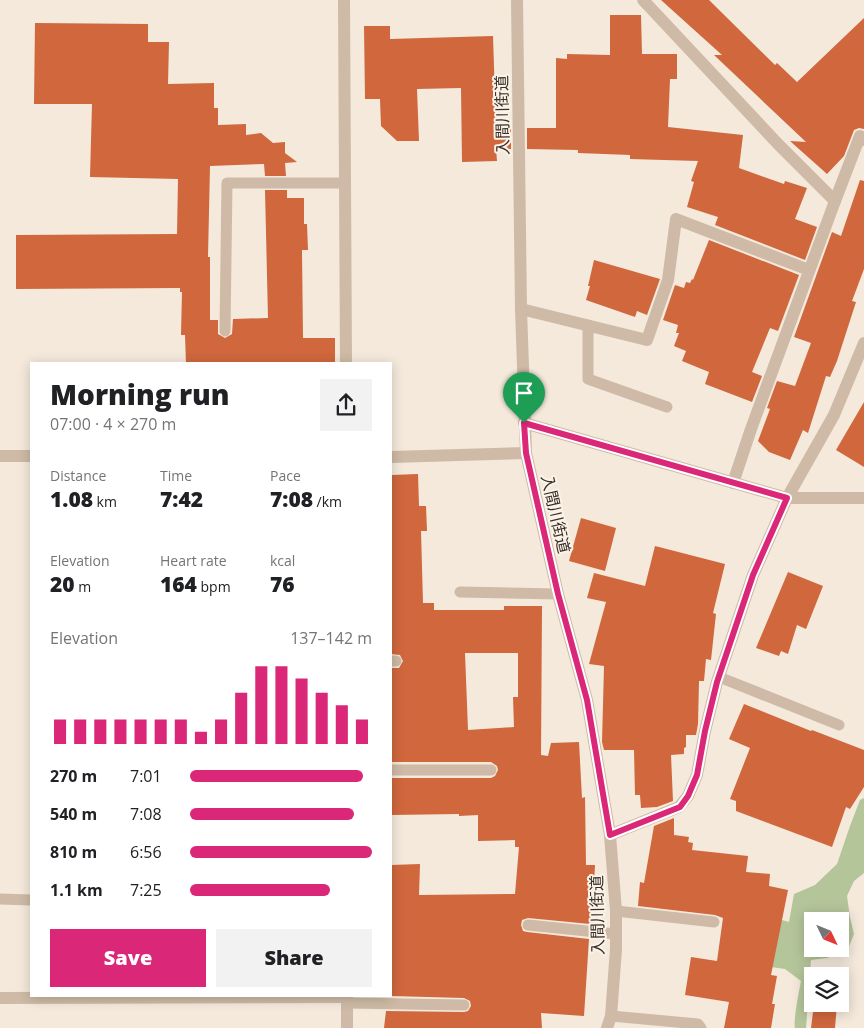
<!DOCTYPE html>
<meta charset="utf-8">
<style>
:root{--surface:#fff;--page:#f2f2f2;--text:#202124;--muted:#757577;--accent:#db2777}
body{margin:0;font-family:"Open Sans","Noto Sans JP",sans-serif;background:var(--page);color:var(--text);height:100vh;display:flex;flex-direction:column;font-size:19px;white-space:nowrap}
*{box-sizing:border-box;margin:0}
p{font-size:16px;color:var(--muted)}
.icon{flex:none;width:28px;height:28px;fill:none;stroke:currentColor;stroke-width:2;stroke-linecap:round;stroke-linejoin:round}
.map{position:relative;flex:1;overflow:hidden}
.details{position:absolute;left:30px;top:362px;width:362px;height:635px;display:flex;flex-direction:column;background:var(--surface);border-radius:0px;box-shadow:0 2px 12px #0003}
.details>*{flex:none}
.needle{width:32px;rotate:133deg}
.buttons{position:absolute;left:804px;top:912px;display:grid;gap:10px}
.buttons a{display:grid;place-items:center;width:45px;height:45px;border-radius:0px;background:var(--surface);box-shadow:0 2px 12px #0003;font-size:25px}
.pin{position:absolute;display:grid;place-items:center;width:42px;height:42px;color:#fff;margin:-51px -21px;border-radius:50% 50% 50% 0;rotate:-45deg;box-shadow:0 0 5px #0007}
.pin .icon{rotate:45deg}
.round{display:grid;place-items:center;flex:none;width:52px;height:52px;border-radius:0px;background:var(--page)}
.head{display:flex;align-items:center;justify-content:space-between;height:85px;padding:0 20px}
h1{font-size:28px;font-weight:800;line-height:38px}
.metrics{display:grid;grid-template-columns:repeat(3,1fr);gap:8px;height:85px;padding:5px 20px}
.metrics div{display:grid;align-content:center}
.metrics b{font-size:21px;font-weight:800}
.metrics small{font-size:14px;font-weight:400}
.metrics p{font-size:14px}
.chart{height:140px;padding:10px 20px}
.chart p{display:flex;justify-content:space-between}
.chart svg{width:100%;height:90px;margin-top:5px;stroke:var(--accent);stroke-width:6}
.primary-button{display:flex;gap:10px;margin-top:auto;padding:10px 20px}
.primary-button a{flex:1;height:58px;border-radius:0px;background:var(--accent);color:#fff;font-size:20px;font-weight:800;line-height:58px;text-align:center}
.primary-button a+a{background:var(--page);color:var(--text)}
ul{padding:0 20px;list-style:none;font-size:16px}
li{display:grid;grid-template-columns:80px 60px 1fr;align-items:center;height:38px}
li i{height:12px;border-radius:6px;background:var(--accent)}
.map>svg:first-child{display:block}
.green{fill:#b5c59a;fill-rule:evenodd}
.building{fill:#d0673d;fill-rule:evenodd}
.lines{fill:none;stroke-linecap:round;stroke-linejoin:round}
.service{stroke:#cebaa6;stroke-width:11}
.minor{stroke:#cebaa6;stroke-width:12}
.tertiary{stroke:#cebaa6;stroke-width:12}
.route-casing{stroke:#fff;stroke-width:10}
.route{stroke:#db2777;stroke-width:6}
.labels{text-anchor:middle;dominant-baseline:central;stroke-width:4;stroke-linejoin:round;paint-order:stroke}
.street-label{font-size:16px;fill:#392e28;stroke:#fbf3e8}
</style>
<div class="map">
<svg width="864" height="1028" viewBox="0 0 864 1028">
<rect width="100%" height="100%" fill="#f4e9db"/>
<path class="green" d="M 864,798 L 864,873 L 854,881 L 847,896 L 850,917 L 854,934 L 848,949 L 827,958 L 811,960 L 806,1028 L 795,1028 C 793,1021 799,991 801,981 L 785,969 L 756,965 L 775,918 L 789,922 L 794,894 L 815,885 L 837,864 L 850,826 L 860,800 ZM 812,921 L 840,921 L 840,949 L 812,949 Z"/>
<g class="building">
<path d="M 661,0 L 709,0 L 775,65 L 777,63 L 797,82 L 864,18 L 864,129 L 859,128 L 854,130 L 844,156 L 827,174 L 790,141 L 806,142 L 714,55 L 722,55 Z"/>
<path d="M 610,15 L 641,15 L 642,54 L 677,54 L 677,79 L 670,79 L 668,127 L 743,135 L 739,168 L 784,184 L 785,181 L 807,188 L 795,219 L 817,227 L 805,260 L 715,225 L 718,217 L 687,207 L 694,182 L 691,181 L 698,161 L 630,159 L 630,155 L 578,153 L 578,150 L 527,149 L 527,128 L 556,128 L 556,58 L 567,59 L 567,54 L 610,55 Z"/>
<path d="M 35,23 L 148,24 L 148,42 L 169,42 L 168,84 L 214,83 L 214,108 L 218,108 L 218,125 L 246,124 L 246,135 L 261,133 L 273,143 L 285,142 L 285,153 L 297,162 L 285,163 L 286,176 L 265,176 L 264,164 L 210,166 L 208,257 L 210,257 L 210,320 L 218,320 L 218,334 L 225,338 L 232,334 L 233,319 L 268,318 L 265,190 L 287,190 L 287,198 L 304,198 L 304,224 L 307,224 L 308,250 L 302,250 L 303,338 L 335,338 L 335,364 L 186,364 L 185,335 L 181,335 L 182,292 L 180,292 L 180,288 L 16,289 L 16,235 L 177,234 L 178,179 L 90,177 L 92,104 L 34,104 Z"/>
<path d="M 364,26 L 390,26 L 390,39 L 493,36 L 496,128 L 511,128 L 511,149 L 496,149 L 497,161 L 462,162 L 461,88 L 417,89 L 419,141 L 397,141 L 381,126 L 380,99 L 365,99 Z"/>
<path d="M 860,180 L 864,181 L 864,269 L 852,301 L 856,302 L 837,361 L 830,377 L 826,376 L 808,433 L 803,430 L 790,460 L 769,452 L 758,441 L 770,409 L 767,408 L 777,381 L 795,386 L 811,343 L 794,337 L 832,232 L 841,236 Z"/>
<path d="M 709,240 L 799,275 L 778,331 L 770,328 L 752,372 L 762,376 L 752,402 L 705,384 L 709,372 L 682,361 L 686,351 L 674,346 L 679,333 L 676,333 L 678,325 L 663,320 L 675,285 L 684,288 L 686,282 L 690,283 L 692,279 L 693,280 Z"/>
<path d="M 594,260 L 660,279 L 647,315 L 637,311 L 635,317 L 586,300 L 590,286 L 588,286 Z"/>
<path d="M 864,402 L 864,467 L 836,450 Z"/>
<path d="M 418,474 L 419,506 L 426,506 L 427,531 L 421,531 L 423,603 L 434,603 L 434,610 L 504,610 L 504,606 L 542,606 L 541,755 L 548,756 L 551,743 L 579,742 L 582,798 L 585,797 L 586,865 L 595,865 L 592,922 L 590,924 L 528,918 L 522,920 L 521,925 L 523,931 L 527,932 L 589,939 L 584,1016 L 541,1013 L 542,1028 L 384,1028 L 386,1011 L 464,1012 L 468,1011 L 471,1006 L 470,1001 L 464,998 L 391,996 L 391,865 L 420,864 L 419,895 L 515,894 L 519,847 L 515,847 L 515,840 L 478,841 L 478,815 L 459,816 L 459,814 L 391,815 L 391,778 L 491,778 L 495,776 L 498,770 L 497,766 L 491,762 L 391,762 L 391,668 L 399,668 L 403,661 L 400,655 L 391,654 L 391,475 ZM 465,653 L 518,653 L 518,697 L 513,697 L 514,727 L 468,730 Z"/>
<path d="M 581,518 L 616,528 L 605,571 L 569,561 Z"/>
<path d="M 655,546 L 725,564 L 713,613 L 716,614 L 711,660 L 706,659 L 704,681 L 699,681 L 698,724 L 696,735 L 686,735 L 686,747 L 684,748 L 684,754 L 671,755 L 673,801 L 657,807 L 641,808 L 640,795 L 635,795 L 634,750 L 604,750 L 602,742 L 604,666 L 589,664 L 606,602 L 587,598 L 594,573 L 645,586 Z"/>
<path d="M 788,572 L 823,586 L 806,629 L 797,625 L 788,654 L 781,651 L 779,656 L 756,648 Z"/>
<path d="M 744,704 L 811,731 L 812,730 L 864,750 L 864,787 L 850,809 L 846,807 L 832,847 L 736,811 L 736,801 L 730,799 L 750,748 L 729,739 Z"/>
<path d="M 674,818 L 674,835 L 689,837 L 688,842 L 693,843 L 692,850 L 748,856 L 746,872 L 770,874 L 769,886 L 788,890 L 771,975 L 777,976 L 772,1004 L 775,1004 L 771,1028 L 724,1028 L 729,1002 L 685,995 L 691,957 L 717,961 L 723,918 L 715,915 L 638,906 L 640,882 L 644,883 L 654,826 Z"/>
<path d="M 814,1004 L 837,1004 L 835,1028 L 811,1028 Z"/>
</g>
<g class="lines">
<g class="service">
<path d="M 588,325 L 588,379 L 667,407"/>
<path d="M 225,331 L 227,183 L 345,183"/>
<path d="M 460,592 L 558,594"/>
<path d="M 391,661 L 396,661"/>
<path d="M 719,677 L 839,725"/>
<path d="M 391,770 L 491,770"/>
<path d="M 0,899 L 31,900"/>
<path d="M 616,911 L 714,922"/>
<path d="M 528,925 L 616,934"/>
<path d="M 347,1003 L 464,1005"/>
<path d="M 611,1016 L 698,1024 L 701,1028"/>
</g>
<g class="minor">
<path d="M 344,0 L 346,364"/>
<path d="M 517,0 L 521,309 L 526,453 L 558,594 L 587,700 L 610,835 L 616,911 L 616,949 L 611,1016 L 607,1028"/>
<path d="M 643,0 L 778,144 L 835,201 L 751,429 L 733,483"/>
<path d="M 835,201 L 860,136 L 864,140"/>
<path d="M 521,309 L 647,340 L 668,280 L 676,219 L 809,270"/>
<path d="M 524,423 L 787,498 L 864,498"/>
<path d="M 610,835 L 679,807 L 688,796 L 697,775 L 705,731 L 717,682 L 753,575 L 787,498 L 834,415 L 864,343"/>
<path d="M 0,998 L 347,997"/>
<path d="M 347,1028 L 347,996"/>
</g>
<g class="tertiary">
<path d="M 0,456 L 31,456"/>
<path d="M 391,457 L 526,453"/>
</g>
</g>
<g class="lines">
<defs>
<path id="route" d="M 524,423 L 787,498 L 753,575 L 717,682 L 705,731 L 697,775 L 688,796 L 680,807 L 610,835 L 587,700 L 558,594 L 526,453 Z"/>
</defs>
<use href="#route" class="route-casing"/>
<use href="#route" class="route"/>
</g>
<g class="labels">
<g class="street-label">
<text transform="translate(502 115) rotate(-91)">入間川街道</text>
<text transform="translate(556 514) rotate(77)">入間川街道</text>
<text transform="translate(597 915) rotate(-91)">入間川街道</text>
</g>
</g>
</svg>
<div class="buttons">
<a><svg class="needle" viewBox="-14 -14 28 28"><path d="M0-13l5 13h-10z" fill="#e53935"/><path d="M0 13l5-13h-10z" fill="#757577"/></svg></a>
<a><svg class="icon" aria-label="layers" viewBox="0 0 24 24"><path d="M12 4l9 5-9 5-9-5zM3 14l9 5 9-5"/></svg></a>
</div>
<div class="pin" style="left:524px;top:423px;background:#1e9e55"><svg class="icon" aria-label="arrive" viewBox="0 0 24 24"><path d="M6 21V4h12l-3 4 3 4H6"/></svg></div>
<section class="details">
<div class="head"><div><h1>Morning run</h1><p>07:00 · 4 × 270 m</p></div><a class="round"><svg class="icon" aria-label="share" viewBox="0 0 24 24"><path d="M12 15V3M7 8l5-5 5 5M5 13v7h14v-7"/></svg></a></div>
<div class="metrics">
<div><p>Distance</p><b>1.08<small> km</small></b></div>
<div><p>Time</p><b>7:42</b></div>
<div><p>Pace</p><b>7:08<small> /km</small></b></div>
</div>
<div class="metrics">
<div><p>Elevation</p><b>20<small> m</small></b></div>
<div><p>Heart rate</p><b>164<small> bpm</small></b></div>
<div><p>kcal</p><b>76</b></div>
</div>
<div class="chart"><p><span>Elevation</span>137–142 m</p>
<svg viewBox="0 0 160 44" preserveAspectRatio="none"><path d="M5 44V32M15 44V32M25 44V32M35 44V32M45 44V32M55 44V32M65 44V32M75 44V38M85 44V32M95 44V19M105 44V6M115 44V6M125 44V12M135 44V19M145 44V25M155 44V32"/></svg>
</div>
<ul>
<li><b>270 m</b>7:01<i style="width:95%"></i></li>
<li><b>540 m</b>7:08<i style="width:90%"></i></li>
<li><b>810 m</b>6:56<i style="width:100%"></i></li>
<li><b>1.1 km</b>7:25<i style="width:77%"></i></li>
</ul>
<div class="primary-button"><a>Save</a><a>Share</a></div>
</section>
</div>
